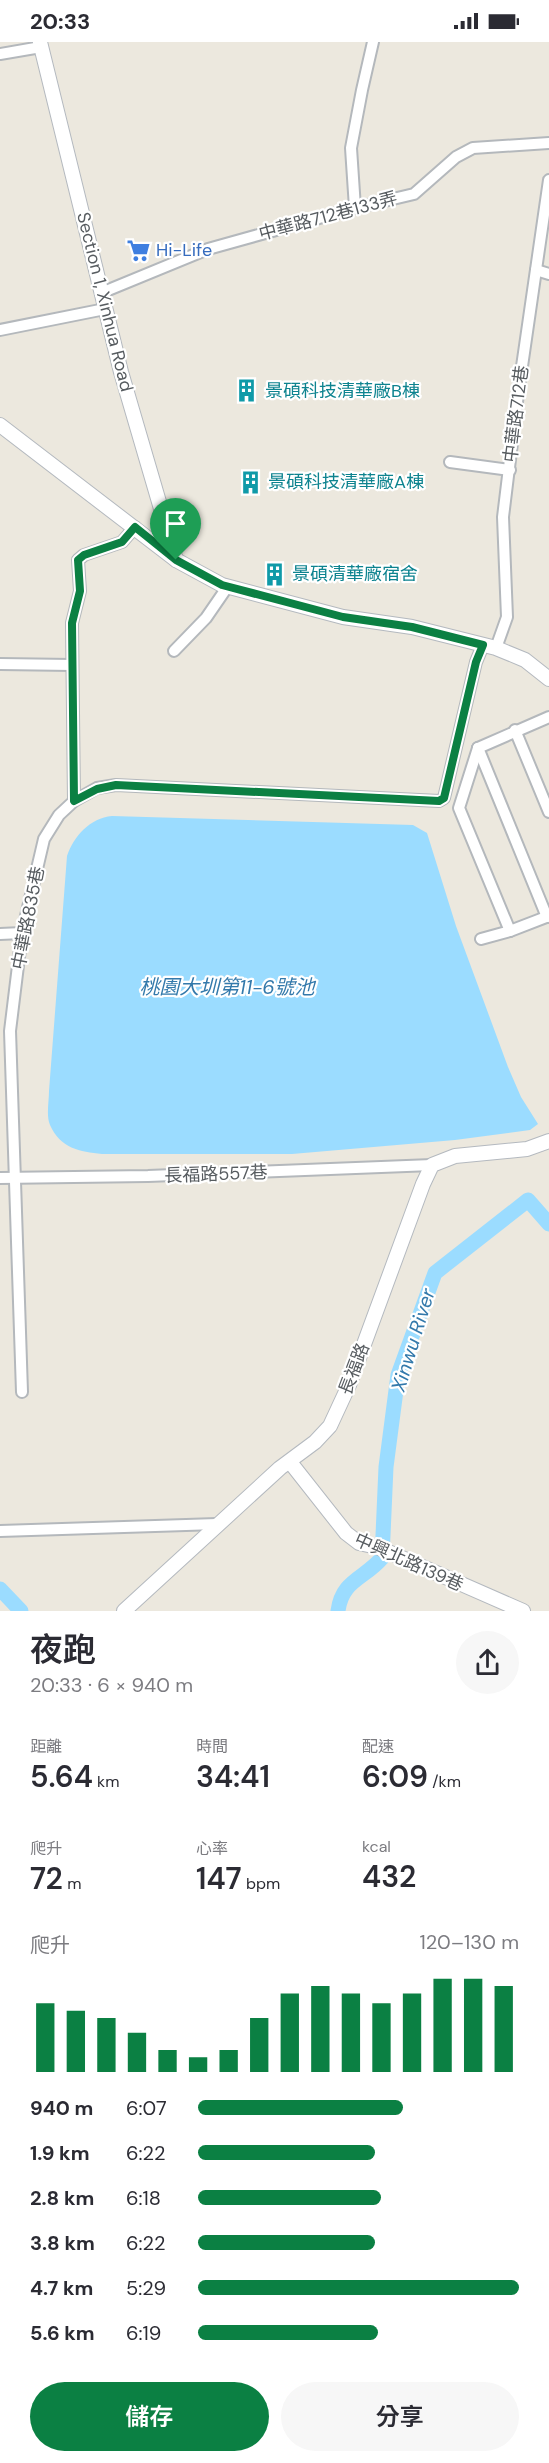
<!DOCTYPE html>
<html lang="zh-TW">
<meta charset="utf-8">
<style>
:root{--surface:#fff;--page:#f7f7f7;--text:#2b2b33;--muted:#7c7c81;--accent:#0b8043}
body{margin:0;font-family:"DM Sans","Noto Sans TC",sans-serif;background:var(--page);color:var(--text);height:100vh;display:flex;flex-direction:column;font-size:22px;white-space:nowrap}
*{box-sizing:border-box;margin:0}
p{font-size:20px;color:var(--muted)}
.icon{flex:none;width:33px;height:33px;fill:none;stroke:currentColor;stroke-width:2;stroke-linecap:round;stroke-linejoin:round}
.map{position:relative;height:1569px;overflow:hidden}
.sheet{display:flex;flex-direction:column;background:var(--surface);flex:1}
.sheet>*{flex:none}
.pin{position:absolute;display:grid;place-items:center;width:51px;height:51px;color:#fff;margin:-62px -26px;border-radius:50% 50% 50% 0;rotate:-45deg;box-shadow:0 0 6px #0007}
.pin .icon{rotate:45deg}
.round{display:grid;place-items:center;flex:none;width:63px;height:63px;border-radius:32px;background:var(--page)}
.headline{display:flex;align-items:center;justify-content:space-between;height:102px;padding:0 30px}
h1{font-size:33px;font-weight:600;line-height:45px}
.figures{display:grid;grid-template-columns:repeat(3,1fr);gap:9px;height:102px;padding:6px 30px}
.figures div{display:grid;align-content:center}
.figures b{font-size:30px;font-weight:600}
.figures small{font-size:16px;font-weight:400}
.figures p{font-size:16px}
.chart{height:168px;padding:12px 30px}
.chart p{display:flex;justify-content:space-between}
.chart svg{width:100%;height:108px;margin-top:6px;stroke:var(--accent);stroke-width:6}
.button{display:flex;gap:12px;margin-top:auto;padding:12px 30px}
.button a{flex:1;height:69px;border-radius:36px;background:var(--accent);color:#fff;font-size:24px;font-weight:600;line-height:69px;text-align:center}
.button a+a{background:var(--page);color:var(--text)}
ul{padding:0 30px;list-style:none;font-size:20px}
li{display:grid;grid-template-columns:96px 72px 1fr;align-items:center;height:45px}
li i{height:15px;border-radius:8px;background:var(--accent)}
.status{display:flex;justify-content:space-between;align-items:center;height:42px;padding:0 30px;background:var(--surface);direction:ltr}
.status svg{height:16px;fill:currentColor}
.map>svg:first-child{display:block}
.water{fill:#9bdcff}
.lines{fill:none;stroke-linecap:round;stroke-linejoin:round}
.river{stroke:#9bdcff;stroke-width:15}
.street-casing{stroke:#b4b8bc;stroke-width:14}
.secondary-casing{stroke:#b4b9bf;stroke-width:16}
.street{stroke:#fff;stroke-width:10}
.secondary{stroke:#fff;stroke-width:14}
.route-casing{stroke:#fff;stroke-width:12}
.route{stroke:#0b8043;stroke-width:8}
.labels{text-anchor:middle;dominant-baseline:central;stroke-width:4.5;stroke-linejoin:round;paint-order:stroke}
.street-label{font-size:18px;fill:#575c60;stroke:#fff}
.shop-label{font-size:18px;fill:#366cbe;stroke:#fff;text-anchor:start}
.culture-label{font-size:18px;fill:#0d838f;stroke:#fff;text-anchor:start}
.water-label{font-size:20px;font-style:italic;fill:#3379ab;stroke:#fff}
</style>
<div class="status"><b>20:33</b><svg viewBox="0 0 49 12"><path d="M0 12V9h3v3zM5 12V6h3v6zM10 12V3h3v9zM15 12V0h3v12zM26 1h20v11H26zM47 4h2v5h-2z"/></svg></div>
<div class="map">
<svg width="549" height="1569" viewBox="0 0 549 1569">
<rect width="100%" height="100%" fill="#ece8de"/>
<path class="water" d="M 112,774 L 413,783 L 427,791 L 456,884 L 508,1025 L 521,1055 L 538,1082 L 530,1088 L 455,1098 L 292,1112 L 102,1112 C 80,1110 60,1106 50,1083 C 46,1074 49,1059 49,1049 L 67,814 C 74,794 90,776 112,774 Z"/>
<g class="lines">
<g class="river">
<path d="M 0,1547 L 21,1569"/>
<path d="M 338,1569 C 342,1538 364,1537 382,1516 L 386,1425 L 398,1333 L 435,1231 L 528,1158 L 549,1182"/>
</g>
<defs>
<g id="street">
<path d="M 0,12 L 41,5"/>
<path d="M 355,166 L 351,106 L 362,48 L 373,0"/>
<path d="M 536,228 L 549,232"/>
<path d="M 101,251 L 208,207 L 355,166 L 414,152 L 456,115 L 473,106 L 549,101"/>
<path d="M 0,288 L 105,267"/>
<path d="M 450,420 L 510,428"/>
<path d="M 496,606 L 507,575 L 503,475 L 518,352 L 549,138"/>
<path d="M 174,609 L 206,576 L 228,544"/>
<path d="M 0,622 L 72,623"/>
<path d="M 515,688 L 549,770"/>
<path d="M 478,706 L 459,766 L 510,889"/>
<path d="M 478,706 L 547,875"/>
<path d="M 478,706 L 549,675"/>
<path d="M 74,759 L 97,746 L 116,743 L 439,759 L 444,756 L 476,620 L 483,603"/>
<path d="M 0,892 L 22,891"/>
<path d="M 481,897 L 510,889 L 549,874"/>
<path d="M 0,1136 L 148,1134 L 432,1123"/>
<path d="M 22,1350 L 10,989 L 22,891 L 44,797 L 59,773 L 74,759 L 72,581 L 80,549 L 78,518 L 84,513 L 122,500 L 135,485"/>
<path d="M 0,1489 L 217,1482"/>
</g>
<g id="secondary">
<path d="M 40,0 L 121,330 L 176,518"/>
<path d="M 0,383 L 176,518 L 222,543 L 343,575 L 412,585 L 496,606 L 525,618 L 549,637"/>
<path d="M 290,1420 L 346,1491 L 359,1501 L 377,1505 L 523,1569"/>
<path d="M 124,1569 L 280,1426 L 315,1400 L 330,1384 L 349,1343 L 423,1142 L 432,1123 L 455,1114 L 527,1107 L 549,1099"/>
</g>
</defs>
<use href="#street" class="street-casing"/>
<use href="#secondary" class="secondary-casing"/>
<use href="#street" class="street"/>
<use href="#secondary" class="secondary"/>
</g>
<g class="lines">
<defs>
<path id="route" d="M 135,485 L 176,518 L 222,543 L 343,575 L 412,585 L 483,603 L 476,620 L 444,756 L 439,759 L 116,743 L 97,747 L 74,759 L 72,581 L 80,549 L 78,518 L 84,513 L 122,500 Z"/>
</defs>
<use href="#route" class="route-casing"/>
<use href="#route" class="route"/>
</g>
<defs>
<symbol id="supermarket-bare" viewBox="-9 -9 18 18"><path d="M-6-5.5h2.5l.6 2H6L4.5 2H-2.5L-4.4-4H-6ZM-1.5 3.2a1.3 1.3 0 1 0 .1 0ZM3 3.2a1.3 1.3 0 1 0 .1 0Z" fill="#3f7fe0" stroke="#fff" stroke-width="2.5" paint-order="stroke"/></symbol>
<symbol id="building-bare" viewBox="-9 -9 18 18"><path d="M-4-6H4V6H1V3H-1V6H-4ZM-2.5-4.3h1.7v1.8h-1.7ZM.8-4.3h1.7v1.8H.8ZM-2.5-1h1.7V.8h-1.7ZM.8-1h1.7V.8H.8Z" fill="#0f9aa8" stroke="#fff" stroke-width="2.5" paint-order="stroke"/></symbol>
</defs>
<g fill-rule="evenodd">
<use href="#supermarket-bare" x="122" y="192" width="33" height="33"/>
<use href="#building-bare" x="230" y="332" width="33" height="33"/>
<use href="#building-bare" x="234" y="424" width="33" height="33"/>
<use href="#building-bare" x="258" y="516" width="33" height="33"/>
</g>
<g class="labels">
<g class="street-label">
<text transform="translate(328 174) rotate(-15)">中華路712巷133弄</text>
<text transform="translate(105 260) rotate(76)">Section 1, Xinhua Road</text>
<text transform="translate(516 372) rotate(-83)">中華路712巷</text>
<text transform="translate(28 876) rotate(-79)">中華路835巷</text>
<text transform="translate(216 1132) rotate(-2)">長福路557巷</text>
<text transform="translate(354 1327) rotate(-69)">長福路</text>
<text transform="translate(409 1520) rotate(24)">中興北路139巷</text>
</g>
<g class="shop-label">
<text x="156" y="208">Hi-Life</text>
</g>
<g class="culture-label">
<text x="265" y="349">景碩科技清華廠B棟</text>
<text x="268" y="440">景碩科技清華廠A棟</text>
<text x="292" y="532">景碩清華廠宿舍</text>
</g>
<g class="water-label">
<text x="227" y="945">桃園大圳第11-6號池</text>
<text transform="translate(413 1298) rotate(-73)">Xinwu River</text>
</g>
</g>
</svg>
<div class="pin" style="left:176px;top:518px;background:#1e9e55"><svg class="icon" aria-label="arrive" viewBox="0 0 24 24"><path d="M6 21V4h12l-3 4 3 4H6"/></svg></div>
</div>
<section class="sheet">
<div class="headline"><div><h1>夜跑</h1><p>20:33 · 6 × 940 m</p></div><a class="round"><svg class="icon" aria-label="share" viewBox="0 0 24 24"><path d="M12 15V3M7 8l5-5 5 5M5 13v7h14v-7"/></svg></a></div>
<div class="figures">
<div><p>距離</p><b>5.64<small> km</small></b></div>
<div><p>時間</p><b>34:41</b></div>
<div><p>配速</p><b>6:09<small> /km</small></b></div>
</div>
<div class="figures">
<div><p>爬升</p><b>72<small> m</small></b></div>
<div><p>心率</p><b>147<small> bpm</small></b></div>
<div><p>kcal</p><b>432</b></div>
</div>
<div class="chart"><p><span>爬升</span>120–130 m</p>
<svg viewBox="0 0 160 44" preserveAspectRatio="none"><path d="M5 44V16M15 44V19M25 44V22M35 44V28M45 44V35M55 44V38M65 44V35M75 44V22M85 44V12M95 44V9M105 44V12M115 44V16M125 44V12M135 44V6M145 44V6M155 44V9"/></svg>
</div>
<ul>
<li><b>940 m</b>6:07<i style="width:64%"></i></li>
<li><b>1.9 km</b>6:22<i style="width:55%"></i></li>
<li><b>2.8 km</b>6:18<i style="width:57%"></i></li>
<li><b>3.8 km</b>6:22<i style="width:55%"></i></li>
<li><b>4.7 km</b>5:29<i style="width:100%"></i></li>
<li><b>5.6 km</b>6:19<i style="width:56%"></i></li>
</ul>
<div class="button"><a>儲存</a><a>分享</a></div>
</section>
